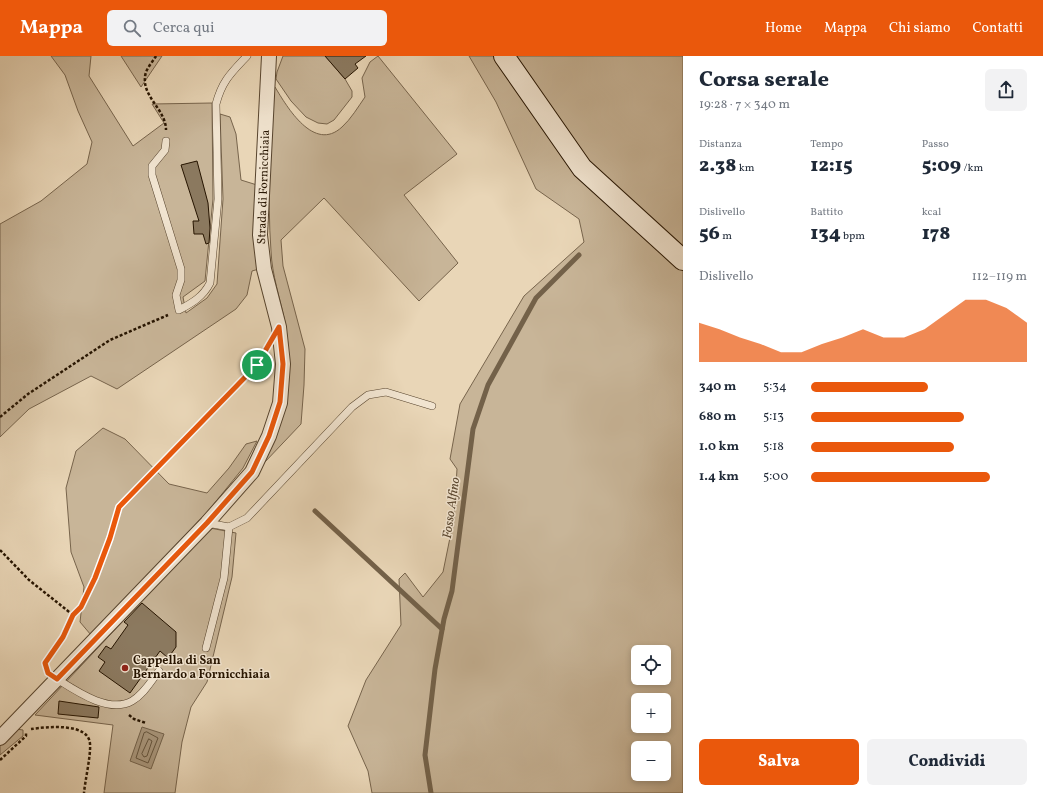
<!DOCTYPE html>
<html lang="it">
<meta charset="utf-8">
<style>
:root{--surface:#fff;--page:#f2f2f3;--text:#1f2937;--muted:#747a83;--accent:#ea580c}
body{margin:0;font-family:Vollkorn,serif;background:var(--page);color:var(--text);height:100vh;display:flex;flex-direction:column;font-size:15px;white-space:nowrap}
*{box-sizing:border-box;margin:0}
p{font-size:13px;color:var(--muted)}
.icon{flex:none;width:22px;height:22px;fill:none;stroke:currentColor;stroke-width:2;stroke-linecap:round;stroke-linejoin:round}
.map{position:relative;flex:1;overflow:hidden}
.side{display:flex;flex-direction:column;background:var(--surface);width:360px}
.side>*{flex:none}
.tools{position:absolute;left:631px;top:589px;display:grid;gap:8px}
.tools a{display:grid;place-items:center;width:40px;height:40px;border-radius:6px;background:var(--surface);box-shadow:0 2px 6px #0003;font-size:20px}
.pin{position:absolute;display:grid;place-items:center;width:34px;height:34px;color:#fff;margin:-17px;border:2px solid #fff;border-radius:50%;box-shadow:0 1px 4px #0007}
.round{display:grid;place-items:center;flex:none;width:42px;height:42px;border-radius:6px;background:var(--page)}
.headline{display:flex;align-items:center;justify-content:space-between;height:68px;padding:0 16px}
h1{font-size:22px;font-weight:800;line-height:30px}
.stats{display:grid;grid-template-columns:repeat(3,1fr);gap:6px;height:68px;padding:4px 16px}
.stats div{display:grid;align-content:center}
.stats b{font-size:20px;font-weight:800}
.stats small{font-size:11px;font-weight:400}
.stats p{font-size:11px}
.chart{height:112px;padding:8px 16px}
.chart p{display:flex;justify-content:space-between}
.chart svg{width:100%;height:72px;margin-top:4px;fill:var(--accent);opacity:.7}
.action{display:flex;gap:8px;margin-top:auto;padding:8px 16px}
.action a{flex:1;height:46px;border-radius:6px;background:var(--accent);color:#fff;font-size:16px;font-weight:800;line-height:46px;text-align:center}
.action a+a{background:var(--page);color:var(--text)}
ul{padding:0 16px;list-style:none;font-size:13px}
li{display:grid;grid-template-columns:64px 48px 1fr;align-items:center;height:30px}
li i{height:10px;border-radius:5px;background:var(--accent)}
header{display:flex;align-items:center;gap:24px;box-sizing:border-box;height:56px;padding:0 20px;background:var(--accent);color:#fff}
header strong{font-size:19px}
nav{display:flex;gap:22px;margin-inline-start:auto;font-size:14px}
.search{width:280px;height:36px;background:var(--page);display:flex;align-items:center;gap:10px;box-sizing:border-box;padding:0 14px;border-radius:6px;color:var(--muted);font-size:15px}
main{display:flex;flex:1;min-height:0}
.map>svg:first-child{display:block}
.green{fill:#c8b598;stroke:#77644c;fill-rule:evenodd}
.water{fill:#a79479;stroke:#736149}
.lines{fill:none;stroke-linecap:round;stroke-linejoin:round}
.shore{stroke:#66543c;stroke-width:1}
.stream{stroke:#736149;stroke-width:5}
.building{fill:#8b795f;stroke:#261400}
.lane-casing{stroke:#57442e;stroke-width:8}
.street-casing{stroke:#57442e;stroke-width:16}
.secondary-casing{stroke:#261400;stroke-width:22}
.path{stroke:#261400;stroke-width:2.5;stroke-dasharray:3 2;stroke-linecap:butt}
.lane{stroke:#f1e4d0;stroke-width:7}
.street{stroke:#f1e4d0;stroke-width:14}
.secondary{stroke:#f1e4d0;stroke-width:20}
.route-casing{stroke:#fff;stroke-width:8}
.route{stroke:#ea580c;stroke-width:5}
.poi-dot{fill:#8f2418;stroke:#f1e4d0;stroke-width:1.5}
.labels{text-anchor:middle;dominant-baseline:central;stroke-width:3;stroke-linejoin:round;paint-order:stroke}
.street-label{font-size:12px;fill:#261400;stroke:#f1e4d0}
.poi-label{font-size:12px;font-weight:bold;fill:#261400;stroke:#f1e4d0;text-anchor:start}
.water-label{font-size:13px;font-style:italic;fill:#5a4730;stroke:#f1e4d0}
</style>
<header>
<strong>Mappa</strong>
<div class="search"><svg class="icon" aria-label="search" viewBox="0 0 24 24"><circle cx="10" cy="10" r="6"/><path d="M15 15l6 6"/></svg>Cerca qui</div>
<nav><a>Home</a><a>Mappa</a><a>Chi siamo</a><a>Contatti</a></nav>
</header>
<main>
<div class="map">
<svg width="683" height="737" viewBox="0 0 683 737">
<rect width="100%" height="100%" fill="#e9d6b7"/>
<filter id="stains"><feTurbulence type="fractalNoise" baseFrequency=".005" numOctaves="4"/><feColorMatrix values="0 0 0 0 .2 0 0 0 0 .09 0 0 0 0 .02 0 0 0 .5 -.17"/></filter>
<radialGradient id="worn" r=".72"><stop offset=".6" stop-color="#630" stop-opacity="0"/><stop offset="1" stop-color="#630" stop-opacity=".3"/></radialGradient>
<g class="green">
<path d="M 51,0 L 91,0 L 89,20 L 133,90 L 164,67 L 152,48 L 212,47 L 213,143 L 205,225 L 183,241 L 186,257 L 207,242 L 217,228 L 223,143 L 220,58 L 230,61 L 236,78 L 241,124 L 257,129 L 259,213 L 252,215 L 247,239 L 236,253 L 117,333 L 91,320 L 29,353 L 0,381 L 0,168 L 41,145 L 87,108 L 92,86 L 78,55 L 65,19 Z"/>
<path d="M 121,0 L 162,0 L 141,31 Z"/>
<path d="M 283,0 L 325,0 L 345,23 L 352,35 L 352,41 L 334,64 L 327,68 L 318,67 L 306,61 L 291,45 L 276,23 L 277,16 Z"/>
<path d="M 378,0 L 457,98 L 404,139 L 458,207 L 419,245 L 324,142 L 281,184 L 283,210 L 305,293 L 304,329 L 301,368 L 264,407 C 271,388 280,368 285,347 C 292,321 289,292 285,266 C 280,242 272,219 271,195 C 267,141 271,88 272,34 L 273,31 L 275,31 C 287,51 314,97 342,71 C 351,63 358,51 365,41 L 362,22 L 370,6 Z"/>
<path d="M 469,0 L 683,0 L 683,737 L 372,737 L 368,715 L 348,670 L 366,624 L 401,569 L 399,523 L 405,517 L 423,541 L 443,516 L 454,462 L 457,413 L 450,403 L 460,348 L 524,240 L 584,186 L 579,163 L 536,133 L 496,46 ZM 638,596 L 664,596 L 664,622 L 638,622 ZM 638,644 L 664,644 L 664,670 L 638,670 ZM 638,692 L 664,692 L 664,718 L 638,718 Z"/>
<path d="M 103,372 L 125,383 L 169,428 L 207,437 L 229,412 L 246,388 L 257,385 L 243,412 L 209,454 L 91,579 L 80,566 L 84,531 L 71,496 L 66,432 L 76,395 Z"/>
<path d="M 210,472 L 236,477 L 232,521 L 207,626 L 191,651 L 182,686 L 175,737 L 104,737 L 113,669 L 35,659 Z"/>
<path d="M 16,673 L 23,674 L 23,680 L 0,699 L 0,686 Z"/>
</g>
<path class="water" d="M 142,671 L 164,678 L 151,713 L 130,705 Z"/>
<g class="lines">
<g class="shore">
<path d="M 147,676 L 158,682 L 148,707 L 136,702 L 144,677 Z"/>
<path d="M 149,683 L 152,685 L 147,700 L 144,701 L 142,698 Z"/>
</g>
<g class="stream">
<path d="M 315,455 L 442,573"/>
<path d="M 431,737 L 425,699 L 435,613 L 444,563 L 452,535 L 473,373 L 488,329 L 536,242 L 579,199"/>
</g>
</g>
<g class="building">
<path d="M 325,0 L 366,0 L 355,8 L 358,12 L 345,23 Z"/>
<path d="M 197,105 L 208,147 L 210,172 L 209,187 L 206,188 L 203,178 L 194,178 L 193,165 L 199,165 L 181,109 Z"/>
<path d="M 142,547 L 176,576 L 176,591 L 168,602 L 160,595 L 130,637 L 99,615 L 105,606 L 98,601 L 106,590 L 111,593 L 128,569 L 124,566 Z"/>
<path d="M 59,645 L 99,651 L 98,662 L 58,658 Z"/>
</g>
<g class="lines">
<defs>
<g id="lane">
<path d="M 166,85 L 165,94 L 152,110 L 152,119 L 181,213 L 181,224 L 176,239 L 179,254 C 192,247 203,241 210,227 L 218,143 L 216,48 C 222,25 231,17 247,0"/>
<path d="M 207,467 L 229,471 L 247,462 L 352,351 L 368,339 L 386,336 L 432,350"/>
<path d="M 206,592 L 224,522 L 229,471"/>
<path d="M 57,623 C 76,635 109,658 132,645 C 144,638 151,625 159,615"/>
</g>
<path id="street" d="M 0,682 L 207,467 L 252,416 L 269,380 L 280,347 L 283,308 L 279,271 L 264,213 L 260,179 L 269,0"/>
<path id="secondary" d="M 504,0 L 582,112 L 683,204"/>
</defs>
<use href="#lane" class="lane-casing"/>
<use href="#street" class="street-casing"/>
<use href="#secondary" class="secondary-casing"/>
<g class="path">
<path d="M 156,0 C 153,5 148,11 146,16 C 139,40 166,52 166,74"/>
<path d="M 0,361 L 28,338 L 110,284 L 168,259"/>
<path d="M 0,494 L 29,524 L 73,559"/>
<path d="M 46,611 L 45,607 L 63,581 L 73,559 L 81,551 L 95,522 L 110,482 L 119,451 L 257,309 L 265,294"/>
<path d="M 129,659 L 134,663 L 146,667"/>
<path d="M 31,673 C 46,671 89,666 90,688 C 91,699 85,725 84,737"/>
<path d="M 0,704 L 26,680 L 26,677"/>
</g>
<use href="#lane" class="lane"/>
<use href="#street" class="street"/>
<use href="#secondary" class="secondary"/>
</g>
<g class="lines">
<defs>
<path id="route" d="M 279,271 L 283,308 L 280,346 L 269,380 L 252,416 L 207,467 L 57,623 L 48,617 L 45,607 L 63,581 L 73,559 L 81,551 L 95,522 L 110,482 L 119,451 L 257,309 Z"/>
</defs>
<use href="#route" class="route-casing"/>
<use href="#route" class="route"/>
</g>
<circle class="poi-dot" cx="125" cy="612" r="4"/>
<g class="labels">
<g class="street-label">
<text transform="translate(264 131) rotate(-88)">Strada di Fornicchiaia</text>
</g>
<g class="poi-label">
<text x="133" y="605">Cappella di San<tspan x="133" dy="14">Bernardo a Fornicchiaia</tspan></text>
</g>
<g class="water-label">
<text transform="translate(452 452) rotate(-82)">Fosso Alfino</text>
</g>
</g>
<rect width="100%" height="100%" filter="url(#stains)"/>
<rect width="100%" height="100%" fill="url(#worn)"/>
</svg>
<div class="tools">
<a><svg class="icon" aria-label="locate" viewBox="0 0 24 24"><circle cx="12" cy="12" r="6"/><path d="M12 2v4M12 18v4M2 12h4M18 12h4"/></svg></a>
<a>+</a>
<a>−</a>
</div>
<div class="pin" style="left:257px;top:309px;background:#1e9e55"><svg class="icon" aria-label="arrive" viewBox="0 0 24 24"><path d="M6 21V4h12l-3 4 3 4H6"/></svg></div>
</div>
<section class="side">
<div class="headline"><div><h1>Corsa serale</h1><p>19:28 · 7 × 340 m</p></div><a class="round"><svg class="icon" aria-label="share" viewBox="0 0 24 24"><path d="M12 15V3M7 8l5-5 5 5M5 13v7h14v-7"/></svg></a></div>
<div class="stats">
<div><p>Distanza</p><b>2.38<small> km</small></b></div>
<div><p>Tempo</p><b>12:15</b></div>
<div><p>Passo</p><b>5:09<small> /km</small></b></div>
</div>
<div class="stats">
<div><p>Dislivello</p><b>56<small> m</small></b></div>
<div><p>Battito</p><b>134<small> bpm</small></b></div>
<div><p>kcal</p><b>178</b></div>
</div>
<div class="chart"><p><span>Dislivello</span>112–119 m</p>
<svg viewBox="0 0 160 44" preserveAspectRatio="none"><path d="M0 44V20L10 24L20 29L30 33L40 38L50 38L60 33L70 29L80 24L90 29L100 29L110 24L120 15L130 6L140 6L150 11L160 20V44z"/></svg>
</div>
<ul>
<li><b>340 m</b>5:34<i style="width:54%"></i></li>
<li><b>680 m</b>5:13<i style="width:71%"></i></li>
<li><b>1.0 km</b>5:18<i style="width:66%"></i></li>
<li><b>1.4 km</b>5:00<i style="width:83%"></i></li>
</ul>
<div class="action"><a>Salva</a><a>Condividi</a></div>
</section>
</main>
